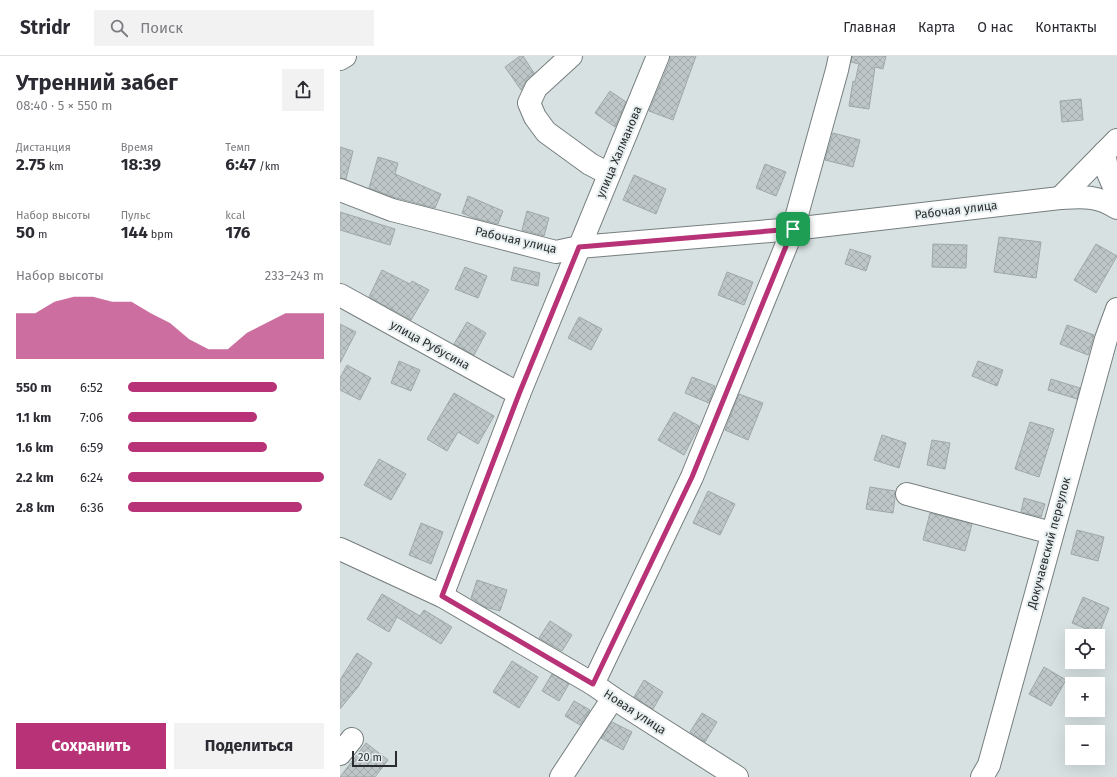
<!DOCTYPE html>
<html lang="ru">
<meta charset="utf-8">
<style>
:root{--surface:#fff;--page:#f2f2f3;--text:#2b2b33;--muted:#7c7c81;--line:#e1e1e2;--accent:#b73277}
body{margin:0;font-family:"Fira Sans",sans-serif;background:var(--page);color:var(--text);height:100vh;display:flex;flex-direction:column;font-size:15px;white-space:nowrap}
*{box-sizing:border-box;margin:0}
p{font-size:13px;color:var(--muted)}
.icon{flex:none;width:22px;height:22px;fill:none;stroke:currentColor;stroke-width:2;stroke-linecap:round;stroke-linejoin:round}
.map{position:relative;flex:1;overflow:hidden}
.drawer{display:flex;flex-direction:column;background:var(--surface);width:340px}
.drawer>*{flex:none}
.buttons{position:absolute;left:725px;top:573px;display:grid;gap:8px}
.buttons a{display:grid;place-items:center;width:40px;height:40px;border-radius:0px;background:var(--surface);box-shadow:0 4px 16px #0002;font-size:20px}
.scale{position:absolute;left:12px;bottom:10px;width:45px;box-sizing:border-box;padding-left:4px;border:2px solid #292d2d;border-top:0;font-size:11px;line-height:14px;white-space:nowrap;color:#292d2d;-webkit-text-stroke:3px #e6eeef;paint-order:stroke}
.pin{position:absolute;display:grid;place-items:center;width:34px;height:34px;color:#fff;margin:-17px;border-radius:8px;box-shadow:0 2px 6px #0006}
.round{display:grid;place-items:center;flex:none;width:42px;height:42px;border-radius:0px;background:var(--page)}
.overview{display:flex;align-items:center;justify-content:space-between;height:68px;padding:0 16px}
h1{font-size:22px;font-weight:700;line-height:30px}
.figures{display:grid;grid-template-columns:repeat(3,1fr);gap:6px;height:68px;padding:4px 16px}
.figures div{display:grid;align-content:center}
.figures b{font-size:17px;font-weight:700}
.figures small{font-size:11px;font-weight:400}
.figures p{font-size:11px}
.chart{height:112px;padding:8px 16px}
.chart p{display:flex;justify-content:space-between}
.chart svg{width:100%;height:72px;margin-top:4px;fill:var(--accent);opacity:.7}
.button{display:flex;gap:8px;margin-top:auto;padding:8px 16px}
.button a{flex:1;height:46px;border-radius:0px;background:var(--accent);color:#fff;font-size:16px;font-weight:700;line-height:46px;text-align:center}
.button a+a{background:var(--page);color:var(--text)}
ul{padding:0 16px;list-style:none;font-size:13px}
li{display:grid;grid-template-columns:64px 48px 1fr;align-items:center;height:30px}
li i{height:10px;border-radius:5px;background:var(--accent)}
header{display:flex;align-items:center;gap:24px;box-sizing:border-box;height:56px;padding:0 20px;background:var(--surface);border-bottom:1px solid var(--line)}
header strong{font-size:19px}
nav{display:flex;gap:22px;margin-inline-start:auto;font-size:14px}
.search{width:280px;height:36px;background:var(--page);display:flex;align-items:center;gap:10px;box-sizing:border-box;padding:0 14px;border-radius:0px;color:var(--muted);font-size:15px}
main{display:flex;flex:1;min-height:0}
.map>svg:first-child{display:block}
.building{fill:url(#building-cross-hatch);stroke:#9fa8a9}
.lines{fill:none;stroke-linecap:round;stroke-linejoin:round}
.minor-casing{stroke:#767e7e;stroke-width:24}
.minor{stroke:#fff;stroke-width:22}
.route-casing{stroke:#fff;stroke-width:8}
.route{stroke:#b73277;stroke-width:5}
.labels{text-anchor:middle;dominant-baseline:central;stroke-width:4;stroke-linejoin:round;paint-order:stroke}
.street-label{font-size:12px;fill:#292d2d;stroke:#e6eeef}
</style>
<header>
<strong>Stridr</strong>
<div class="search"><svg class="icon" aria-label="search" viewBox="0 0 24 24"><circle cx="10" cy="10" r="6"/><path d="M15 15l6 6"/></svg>Поиск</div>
<nav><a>Главная</a><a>Карта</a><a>О нас</a><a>Контакты</a></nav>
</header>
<main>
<section class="drawer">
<div class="overview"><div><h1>Утренний забег</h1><p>08:40 · 5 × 550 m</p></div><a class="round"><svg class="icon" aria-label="share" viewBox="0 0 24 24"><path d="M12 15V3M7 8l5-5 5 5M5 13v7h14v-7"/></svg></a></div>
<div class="figures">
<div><p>Дистанция</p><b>2.75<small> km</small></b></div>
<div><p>Время</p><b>18:39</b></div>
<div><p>Темп</p><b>6:47<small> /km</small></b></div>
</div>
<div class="figures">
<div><p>Набор высоты</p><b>50<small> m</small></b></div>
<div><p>Пульс</p><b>144<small> bpm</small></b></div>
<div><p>kcal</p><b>176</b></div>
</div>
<div class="chart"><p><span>Набор высоты</span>233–243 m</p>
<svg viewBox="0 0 160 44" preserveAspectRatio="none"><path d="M0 44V16L10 16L20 9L30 6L40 6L50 9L60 9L70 16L80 22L90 32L100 38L110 38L120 28L130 22L140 16L150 16L160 16V44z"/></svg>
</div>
<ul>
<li><b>550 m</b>6:52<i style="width:76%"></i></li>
<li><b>1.1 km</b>7:06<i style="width:66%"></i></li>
<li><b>1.6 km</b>6:59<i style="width:71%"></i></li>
<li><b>2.2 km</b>6:24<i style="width:100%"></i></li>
<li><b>2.8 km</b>6:36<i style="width:89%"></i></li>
</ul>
<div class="button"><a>Сохранить</a><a>Поделиться</a></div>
</section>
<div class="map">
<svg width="777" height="721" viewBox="0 0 777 721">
<defs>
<pattern id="building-cross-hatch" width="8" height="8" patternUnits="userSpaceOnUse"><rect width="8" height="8" fill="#bec6c7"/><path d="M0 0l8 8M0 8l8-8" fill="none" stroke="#a3aaab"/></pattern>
</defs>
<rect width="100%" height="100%" fill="#d8e1e2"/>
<g class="building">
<path d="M 180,0 L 183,0 L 194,17 L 187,23 L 181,34 L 165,11 Z"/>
<path d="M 330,0 L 356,0 L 333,64 L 309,55 L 330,5 Z"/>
<path d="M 512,0 L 546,0 L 543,13 L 535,11 L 529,53 L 509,50 L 513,25 L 515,26 L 519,8 L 511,6 Z"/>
<path d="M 270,35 L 286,46 L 275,71 L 255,57 Z"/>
<path d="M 741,43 L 743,64 L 722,66 L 720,45 Z"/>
<path d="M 493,77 L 520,84 L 513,111 L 485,104 Z"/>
<path d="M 0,91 L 13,95 L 6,123 L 0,122 Z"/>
<path d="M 38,101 L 58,107 L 55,118 L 101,138 L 95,152 L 56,142 L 29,132 Z"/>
<path d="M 425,108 L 446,116 L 436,140 L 416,132 Z"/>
<path d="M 294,119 L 326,133 L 316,158 L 283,144 Z"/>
<path d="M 128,140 L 163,155 L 158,168 L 134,162 L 122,157 Z"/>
<path d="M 187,155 L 209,162 L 204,180 L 182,174 Z"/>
<path d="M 0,156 L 55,173 L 50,189 L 0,174 Z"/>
<path d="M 659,181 L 701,186 L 696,222 L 654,216 Z"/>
<path d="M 593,188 L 627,189 L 626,212 L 592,211 Z"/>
<path d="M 756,188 L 777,200 L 756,237 L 734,224 Z"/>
<path d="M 510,193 L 531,200 L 526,215 L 505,208 Z"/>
<path d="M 125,211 L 147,220 L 138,242 L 115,233 Z"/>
<path d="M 174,211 L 200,217 L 198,230 L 171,224 Z"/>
<path d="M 42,214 L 70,228 L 72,225 L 89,234 L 71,264 L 29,241 Z"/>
<path d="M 387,216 L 413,226 L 404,249 L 378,239 Z"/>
<path d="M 239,261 L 262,273 L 251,294 L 228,282 Z"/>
<path d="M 127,266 L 146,277 L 134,299 L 114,288 Z"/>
<path d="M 0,268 L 16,276 L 0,307 Z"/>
<path d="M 727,269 L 754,279 L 748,299 L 720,288 Z"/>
<path d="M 59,305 L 80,314 L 71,335 L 51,327 Z"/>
<path d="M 638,305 L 663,314 L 657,330 L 632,320 Z"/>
<path d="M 7,309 L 31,322 L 20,344 L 0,334 L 0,322 Z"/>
<path d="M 352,321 L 375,330 L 369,347 L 345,337 Z"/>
<path d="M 711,323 L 740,332 L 737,343 L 708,334 Z"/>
<path d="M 114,337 L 154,360 L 138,388 L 118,376 L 107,395 L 87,383 Z"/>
<path d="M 399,338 L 423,347 L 408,384 L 385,374 Z"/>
<path d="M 334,356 L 359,370 L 344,399 L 318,384 Z"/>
<path d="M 690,366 L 714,373 L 699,421 L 675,413 Z"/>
<path d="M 542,379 L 566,387 L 559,412 L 534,404 Z"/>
<path d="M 592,384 L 610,387 L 605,413 L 587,409 Z"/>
<path d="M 39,403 L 66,418 L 51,444 L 24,429 Z"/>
<path d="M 530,431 L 555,435 L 555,442 L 553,457 L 526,453 Z"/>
<path d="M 368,435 L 395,448 L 380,479 L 353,467 Z"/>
<path d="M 684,442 L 705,448 L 701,461 L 681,456 Z"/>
<path d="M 590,457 L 632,468 L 625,495 L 583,484 Z"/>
<path d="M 81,467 L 103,476 L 91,508 L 69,499 Z"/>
<path d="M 737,474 L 764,481 L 758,505 L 731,498 Z"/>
<path d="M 137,524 L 167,534 L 160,555 L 145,551 L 131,542 Z"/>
<path d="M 42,538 L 80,560 L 84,554 L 112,571 L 101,588 L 57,561 L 49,576 L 27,563 Z"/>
<path d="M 743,541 L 769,552 L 759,578 L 732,567 Z"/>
<path d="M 210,565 L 232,579 L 222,595 L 199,582 Z"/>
<path d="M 17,597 L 32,607 L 18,631 L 0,653 L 0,624 Z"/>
<path d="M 172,605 L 198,621 L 179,652 L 153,636 Z"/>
<path d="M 704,611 L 726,624 L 711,650 L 689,638 Z"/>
<path d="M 212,618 L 229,628 L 219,645 L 202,635 Z"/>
<path d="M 304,624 L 323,636 L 313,653 L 294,641 Z"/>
<path d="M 234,645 L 250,654 L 240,669 L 225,660 Z"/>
<path d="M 362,657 L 377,666 L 365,686 L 350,676 Z"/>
<path d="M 272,666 L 292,676 L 283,694 L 261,682 Z"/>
<path d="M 26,687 L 48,704 L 35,721 L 0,721 Z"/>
</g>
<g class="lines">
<defs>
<g id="minor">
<path d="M 231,0 L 196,32 L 189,47 L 195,61 L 206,76 L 250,108 L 269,118"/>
<path d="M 0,3 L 5,0"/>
<path d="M 764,97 L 768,117 L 777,138"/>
<path d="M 0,134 L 52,154 L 216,196 L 239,191 L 453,173 L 720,142 C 743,141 757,139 777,152"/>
<path d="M 720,142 L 777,84"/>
<path d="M 0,239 L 179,338 L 102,540"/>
<path d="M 179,338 L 318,0"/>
<path d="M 567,438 L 712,477"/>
<path d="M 0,493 L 102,540 L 253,628 L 273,642 L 397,721"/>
<path d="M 253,628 L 352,421 L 453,173 L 497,14 L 500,0"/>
<path d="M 0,698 L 12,683"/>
<path d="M 221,721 L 273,642"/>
<path d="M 642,721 L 649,709 L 766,283 L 777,253"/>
</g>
</defs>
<use href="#minor" class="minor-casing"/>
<use href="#minor" class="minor"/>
</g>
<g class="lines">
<defs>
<path id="route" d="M 453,173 L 352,421 L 253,628 L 102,540 L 179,338 L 239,191 Z"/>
</defs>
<use href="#route" class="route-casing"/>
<use href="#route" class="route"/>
</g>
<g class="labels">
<g class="street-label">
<text transform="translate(279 96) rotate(-67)">улица Халманова</text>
<text transform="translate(616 154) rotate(-7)">Рабочая улица</text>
<text transform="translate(176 184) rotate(13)">Рабочая улица</text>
<text transform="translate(90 289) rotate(29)">улица Рубусина</text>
<text transform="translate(709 487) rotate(-75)">Докучаевский переулок</text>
<text transform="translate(295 656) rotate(33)">Новая улица</text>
</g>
</g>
</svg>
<div class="buttons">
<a><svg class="icon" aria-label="locate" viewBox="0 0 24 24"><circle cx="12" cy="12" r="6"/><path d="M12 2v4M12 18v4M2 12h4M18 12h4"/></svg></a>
<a>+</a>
<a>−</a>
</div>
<div class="scale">20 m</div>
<div class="pin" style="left:453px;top:173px;background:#1e9e55"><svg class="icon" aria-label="arrive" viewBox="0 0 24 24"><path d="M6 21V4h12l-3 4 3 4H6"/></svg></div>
</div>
</main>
